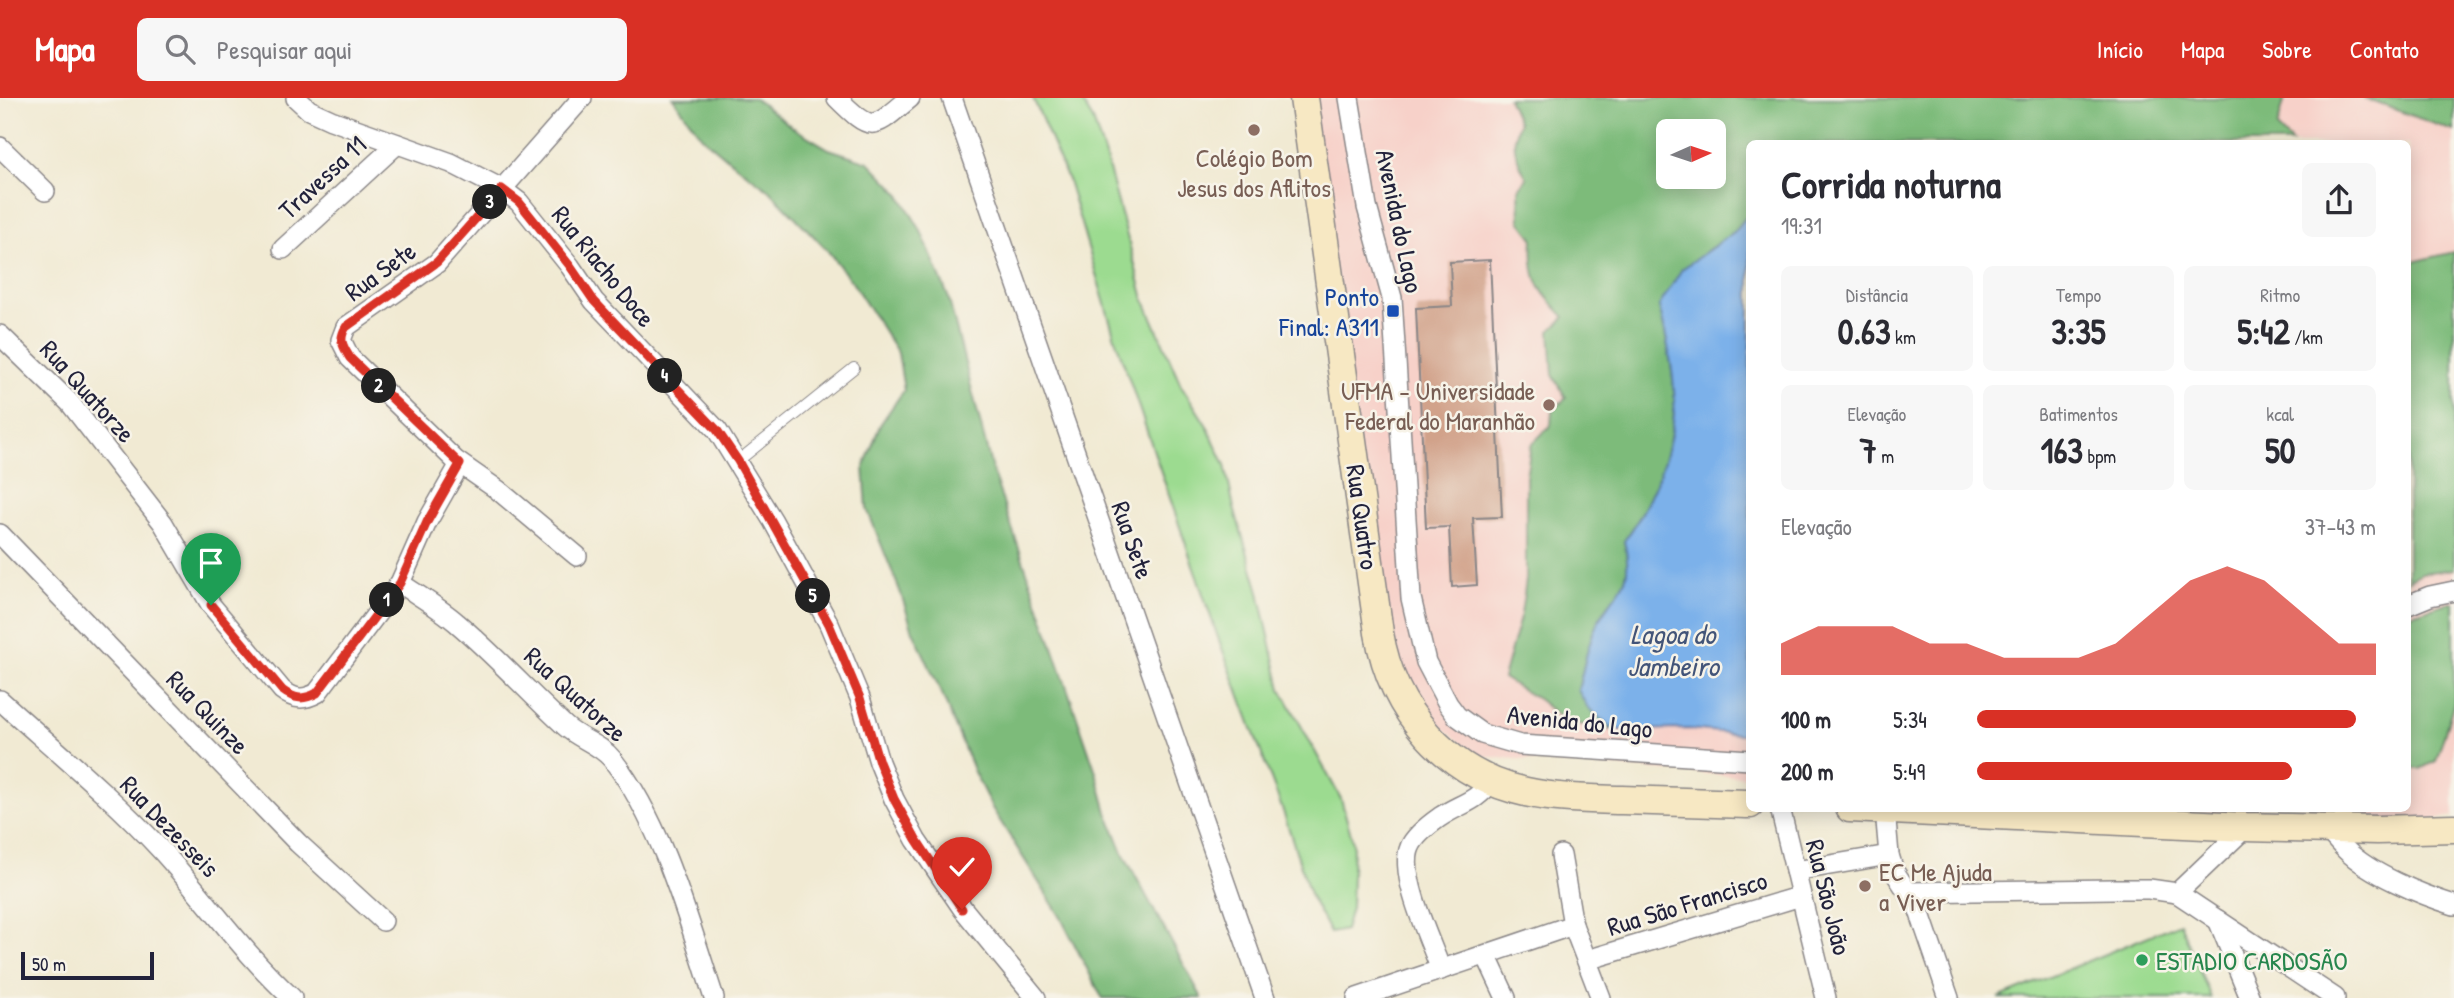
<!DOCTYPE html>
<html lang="pt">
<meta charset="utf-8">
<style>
:root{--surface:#fff;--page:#f7f7f7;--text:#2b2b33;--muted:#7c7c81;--accent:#d93025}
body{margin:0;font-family:"Patrick Hand",sans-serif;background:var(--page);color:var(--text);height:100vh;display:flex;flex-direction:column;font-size:26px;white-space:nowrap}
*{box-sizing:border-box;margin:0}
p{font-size:23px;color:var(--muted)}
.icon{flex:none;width:38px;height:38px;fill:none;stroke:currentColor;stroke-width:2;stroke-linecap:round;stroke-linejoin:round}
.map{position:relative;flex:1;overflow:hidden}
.drawer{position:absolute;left:1746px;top:42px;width:665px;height:672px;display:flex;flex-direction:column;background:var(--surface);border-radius:10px;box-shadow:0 4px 18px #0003}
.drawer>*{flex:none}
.needle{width:46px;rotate:87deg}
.tools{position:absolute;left:1656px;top:21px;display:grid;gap:14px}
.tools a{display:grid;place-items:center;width:70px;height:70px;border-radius:10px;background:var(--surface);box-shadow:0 4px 18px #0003;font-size:35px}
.scale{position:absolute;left:21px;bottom:18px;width:133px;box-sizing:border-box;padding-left:7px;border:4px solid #22223b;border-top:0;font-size:19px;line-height:24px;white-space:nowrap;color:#22223b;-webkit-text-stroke:5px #f7f3e8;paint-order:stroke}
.pin{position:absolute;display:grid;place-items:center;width:60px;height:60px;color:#fff;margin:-72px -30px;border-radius:50% 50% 50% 0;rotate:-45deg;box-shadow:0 0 7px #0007}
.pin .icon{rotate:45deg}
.km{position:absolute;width:35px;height:35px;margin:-18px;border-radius:50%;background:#222;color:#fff;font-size:19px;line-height:35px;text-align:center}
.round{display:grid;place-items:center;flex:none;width:74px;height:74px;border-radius:10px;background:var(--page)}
.summary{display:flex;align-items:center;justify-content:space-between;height:119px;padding:0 35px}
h1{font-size:38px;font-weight:700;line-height:52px}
.stats{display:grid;grid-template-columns:repeat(3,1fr);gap:10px;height:119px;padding:7px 35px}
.stats div{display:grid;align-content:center;border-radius:10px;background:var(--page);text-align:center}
.stats b{font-size:35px;font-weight:700}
.stats small{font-size:19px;font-weight:400}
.stats p{font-size:19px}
.chart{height:196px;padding:14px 35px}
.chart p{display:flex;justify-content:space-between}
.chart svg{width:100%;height:126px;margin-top:7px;fill:var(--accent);opacity:.7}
ul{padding:0 35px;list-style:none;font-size:23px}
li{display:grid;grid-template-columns:112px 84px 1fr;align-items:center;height:52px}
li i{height:18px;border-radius:9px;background:var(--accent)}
header{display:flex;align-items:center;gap:42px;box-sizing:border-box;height:98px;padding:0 35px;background:var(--accent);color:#fff}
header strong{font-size:33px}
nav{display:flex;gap:38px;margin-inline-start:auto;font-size:24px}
.search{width:490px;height:63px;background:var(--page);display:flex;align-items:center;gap:18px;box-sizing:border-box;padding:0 24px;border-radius:10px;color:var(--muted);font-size:26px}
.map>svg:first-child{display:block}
.built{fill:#f7d1c9;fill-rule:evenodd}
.green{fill:#9cdb90;stroke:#5f7e66;stroke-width:2}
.forest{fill:#7dbb7a;stroke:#506e5a;stroke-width:2;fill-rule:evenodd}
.water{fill:#7cb1ea;stroke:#4f6a92;stroke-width:2}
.building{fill:#d1a28a}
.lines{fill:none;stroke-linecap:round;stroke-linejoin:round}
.lane-casing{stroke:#8a8687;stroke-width:12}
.street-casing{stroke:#8a8687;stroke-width:22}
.secondary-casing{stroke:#8a8687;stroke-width:31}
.lane{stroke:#fff;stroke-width:10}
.street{stroke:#fff;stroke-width:19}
.secondary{stroke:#f7e8c3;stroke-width:28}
.route-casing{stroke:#fff;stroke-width:14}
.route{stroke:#d93025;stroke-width:9}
.education-dot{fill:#8d6e63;stroke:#f7f3e8;stroke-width:2.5}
.transit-dot{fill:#1a4fb4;stroke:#f7f3e8;stroke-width:2.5}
.leisure-dot{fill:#2e9e5b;stroke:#f7f3e8;stroke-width:2.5}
.labels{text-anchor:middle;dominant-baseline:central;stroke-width:5;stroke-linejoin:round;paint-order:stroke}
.education-label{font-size:26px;fill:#785e54;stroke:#f7f3e8}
.street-label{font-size:26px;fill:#22223b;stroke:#f7f3e8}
.transit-label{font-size:26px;fill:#164399;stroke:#f7f3e8;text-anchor:end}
.leisure-label{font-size:26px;fill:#27864d;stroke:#f7f3e8;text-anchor:start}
.water-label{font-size:28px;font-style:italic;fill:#425478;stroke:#f7f3e8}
</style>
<header>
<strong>Mapa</strong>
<div class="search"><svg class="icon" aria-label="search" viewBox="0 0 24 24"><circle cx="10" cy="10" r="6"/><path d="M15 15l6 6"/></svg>Pesquisar aqui</div>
<nav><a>Início</a><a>Mapa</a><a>Sobre</a><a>Contato</a></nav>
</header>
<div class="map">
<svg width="2454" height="900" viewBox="0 0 2454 900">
<rect width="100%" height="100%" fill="#f7f3e8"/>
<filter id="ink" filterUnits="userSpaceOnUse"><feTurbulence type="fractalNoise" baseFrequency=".0143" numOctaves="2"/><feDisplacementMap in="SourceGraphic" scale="14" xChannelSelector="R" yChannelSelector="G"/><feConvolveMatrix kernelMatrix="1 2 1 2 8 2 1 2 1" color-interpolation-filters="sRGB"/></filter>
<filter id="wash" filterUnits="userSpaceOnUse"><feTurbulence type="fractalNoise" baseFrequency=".00686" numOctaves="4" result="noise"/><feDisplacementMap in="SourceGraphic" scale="28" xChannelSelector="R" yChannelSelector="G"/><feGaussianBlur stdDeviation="1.57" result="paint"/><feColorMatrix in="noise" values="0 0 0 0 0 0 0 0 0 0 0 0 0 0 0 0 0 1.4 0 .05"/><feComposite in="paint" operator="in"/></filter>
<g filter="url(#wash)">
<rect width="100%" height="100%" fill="#f1ead3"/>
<path class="built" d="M 1302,0 L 2454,0 L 2454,718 L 2412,725 L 2145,711 L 2408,710 L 2408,46 L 1750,46 L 1750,679 L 1477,658 L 1416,608 L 1382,536 ZM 1668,33 L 1713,33 L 1713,79 L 1668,79 Z"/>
<g class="green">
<path d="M 1033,0 L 1080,0 L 1093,22 L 1107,64 L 1144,201 L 1181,287 L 1207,328 L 1225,367 L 1234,410 L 1258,490 L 1281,591 L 1341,701 L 1353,744 L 1351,810 L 1345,832 L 1330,835 L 1311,799 L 1283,713 L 1216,534 L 1116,243 L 1068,82 Z"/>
<path d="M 2180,825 L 2211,900 L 1998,900 Z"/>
</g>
<g class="forest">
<path d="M 673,0 L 754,0 L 792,29 L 829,51 L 869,64 L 898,94 L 920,131 L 948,198 L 993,375 L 1096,674 L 1107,714 L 1124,757 L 1202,900 L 1103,900 L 1100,896 L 1060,818 L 992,710 L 974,674 L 942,596 L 913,533 L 900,493 L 867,411 L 864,369 L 880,327 L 904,292 L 898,255 L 852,184 L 827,152 L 769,92 L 734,66 L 702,39 Z"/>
<path d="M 1508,0 L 2285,0 L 2277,30 L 2292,45 L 1750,46 L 1750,115 L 1734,134 L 1708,152 L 1659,208 C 1666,236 1672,264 1674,293 C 1678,340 1652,406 1624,443 C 1636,493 1613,491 1596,528 C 1587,547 1584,571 1578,592 L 1588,610 L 1613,632 L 1566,624 L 1539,602 L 1503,580 L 1521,516 L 1526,482 L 1526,378 L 1531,347 L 1551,327 L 1552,313 L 1566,300 L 1553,277 L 1550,233 L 1565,219 C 1537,191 1530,180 1533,140 L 1520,123 L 1519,91 L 1527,80 C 1516,61 1510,46 1519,25 ZM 1668,33 L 1713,33 L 1713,79 L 1668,79 Z"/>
<path d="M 2363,0 L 2454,0 L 2454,33 L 2374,4 Z"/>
<path d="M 2454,154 L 2454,471 L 2421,475 L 2408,482 L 2408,165 Z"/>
<path d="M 2448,505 L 2454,505 L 2454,604 L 2436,663 L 2420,671 L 2408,671 L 2408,517 Z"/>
</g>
<path class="water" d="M 1750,115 L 1750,637 L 1689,631 L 1613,632 L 1588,610 L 1578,592 C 1584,571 1587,547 1596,528 C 1613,491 1636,493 1624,443 C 1652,406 1678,340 1674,293 C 1672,264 1666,236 1659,208 L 1682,171 L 1734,134 Z"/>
<g id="blocks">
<path class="building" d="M 1490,162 L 1502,419 L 1473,420 L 1477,487 L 1452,489 L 1449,429 L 1426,430 L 1416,210 L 1452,208 L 1450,164 Z"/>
</g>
</g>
<g filter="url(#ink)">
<use href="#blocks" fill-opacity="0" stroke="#8a8687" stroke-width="2"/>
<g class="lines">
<defs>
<path id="lane" d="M 738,363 L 854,270"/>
<g id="street">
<path d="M 296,0 L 309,12 L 331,22 L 451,65 L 502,91 L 519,104 L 570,168 L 594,203 L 717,332 L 773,423 L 829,526 L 860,600 L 879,664 L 894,701 L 916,742 L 963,811 L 1036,900"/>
<path d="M 837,0 C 873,36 873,31 910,0"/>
<path d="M 952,0 L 1265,900"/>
<path d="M 1349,0 L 1367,109 L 1392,200 L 1411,500 L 1426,564 L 1448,606 L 1457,618 L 1482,636 L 1520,647 L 1750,662"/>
<path d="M 0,49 L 45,93"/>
<path d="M 283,151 L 397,46"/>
<path d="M 0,237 L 70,305 L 163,425 L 211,507 L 282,592 C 295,602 304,602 317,595 L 400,485 L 427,424 L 460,366"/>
<path d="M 0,436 L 298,745 L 383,823"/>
<path d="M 577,458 L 498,392 L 455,362 L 350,260 L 341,242 L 346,229 L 437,165 L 582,0"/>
<path d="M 400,485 C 419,498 440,510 457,525 C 495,557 528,594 565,628 C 579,641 600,646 612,661 C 662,724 689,824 714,900"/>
<path d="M 2408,507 L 2430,498 L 2454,493"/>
<path d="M 0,602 C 54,651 111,698 161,752 C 205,800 243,855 292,900"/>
<path d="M 1780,710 L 1826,900"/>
<path d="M 1885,712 L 1889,757 L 1894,773 L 1918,810 L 1949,900"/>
<path d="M 2327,731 C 2333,738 2339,745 2346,752 C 2370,776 2422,797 2454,807"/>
<path d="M 1561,757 L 1573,827 L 1601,900"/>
<path d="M 1795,773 L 1889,757"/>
<path d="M 1908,794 L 2114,791 L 2149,791 L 2177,795 L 2246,729"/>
<path d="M 2177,795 L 2335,900"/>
<path d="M 2218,822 L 2250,900"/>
<path d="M 1486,857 L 1506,900"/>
<path d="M 1587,862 L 1801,798"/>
<path d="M 1441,872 C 1431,844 1398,776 1410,749 C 1415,737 1430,726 1440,719 C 1461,705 1475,705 1492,683"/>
<path d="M 1357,900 L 1573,827"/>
</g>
<g id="secondary">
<path d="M 1304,0 L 1379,535 C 1392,613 1447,677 1526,694 C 1557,701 1590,701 1622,702 C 1664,703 1707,705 1750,706"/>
<path d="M 1850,710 L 2246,729 L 2377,732 L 2454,730"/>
</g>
</defs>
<use href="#lane" class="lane-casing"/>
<use href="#street" class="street-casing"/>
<use href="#secondary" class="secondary-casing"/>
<use href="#lane" class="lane"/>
<use href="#street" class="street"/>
<use href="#secondary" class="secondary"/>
</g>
</g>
<g class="lines" filter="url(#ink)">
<defs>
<path id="route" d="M 211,507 L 282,592 C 295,602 304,602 317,595 L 400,485 L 427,424 L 460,366 L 350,260 C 343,248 338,242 346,229 L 437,164 L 502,91 L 519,104 L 570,168 L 594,203 L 717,332 L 738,363 L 829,526 L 860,600 L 879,664 L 894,701 L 916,741 L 962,811"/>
</defs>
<use href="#route" class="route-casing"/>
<use href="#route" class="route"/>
</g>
<g class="education-dot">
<circle cx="1254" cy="32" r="7"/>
<circle cx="1549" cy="307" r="7"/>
<circle cx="1865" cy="788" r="7"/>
</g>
<rect class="transit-dot" x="1386" y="206" width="14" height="14" rx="3.5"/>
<circle class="leisure-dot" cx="2142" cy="862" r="7"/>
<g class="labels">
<g class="education-label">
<text x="1254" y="59">Colégio Bom<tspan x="1254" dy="30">Jesus dos Aflitos</tspan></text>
<text x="1535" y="292" text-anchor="end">UFMA - Universidade<tspan x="1535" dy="30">Federal do Maranhão</tspan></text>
<text x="1879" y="773" text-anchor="start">EC Me Ajuda<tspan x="1879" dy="30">a Viver</tspan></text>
</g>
<g class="street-label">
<text transform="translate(322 79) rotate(-43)">Travessa 11</text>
<text transform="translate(1400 123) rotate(78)">Avenida do Lago</text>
<text transform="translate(604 168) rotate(51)">Rua Riacho Doce</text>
<text transform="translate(380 173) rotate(-36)">Rua Sete</text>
<text transform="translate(88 293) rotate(48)">Rua Quatorze</text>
<text transform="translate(1363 419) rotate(82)">Rua Quatro</text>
<text transform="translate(1133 442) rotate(71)">Rua Sete</text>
<text transform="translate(576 596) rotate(42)">Rua Quatorze</text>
<text transform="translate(208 614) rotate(46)">Rua Quinze</text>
<text transform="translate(1580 623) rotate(6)">Avenida do Lago</text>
<text transform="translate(170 728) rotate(46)">Rua Dezesseis</text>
<text transform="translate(1829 799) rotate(76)">Rua São João</text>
<text transform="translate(1687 805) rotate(-17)">Rua São Francisco</text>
</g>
<g class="transit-label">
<text x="1379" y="198">Ponto<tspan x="1379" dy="30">Final: A311</tspan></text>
</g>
<g class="leisure-label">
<text x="2156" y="862">ESTADIO CARDOSÃO</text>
</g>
<g class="water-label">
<text x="1673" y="536">Lagoa do<tspan x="1673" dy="32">Jambeiro</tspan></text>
</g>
</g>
</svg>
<div class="tools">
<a><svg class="needle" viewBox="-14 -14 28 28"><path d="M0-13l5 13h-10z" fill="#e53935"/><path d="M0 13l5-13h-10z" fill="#7c7c81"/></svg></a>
</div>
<div class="scale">50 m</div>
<div class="pin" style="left:211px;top:507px;background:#1e9e55"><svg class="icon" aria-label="arrive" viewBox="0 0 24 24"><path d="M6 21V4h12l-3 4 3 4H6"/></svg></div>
<div class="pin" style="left:962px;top:811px;background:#d93025"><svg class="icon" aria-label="check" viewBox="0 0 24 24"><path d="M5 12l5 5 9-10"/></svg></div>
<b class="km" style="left:387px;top:502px">1</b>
<b class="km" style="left:379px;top:288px">2</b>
<b class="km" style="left:490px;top:104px">3</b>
<b class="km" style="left:665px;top:278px">4</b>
<b class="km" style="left:813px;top:498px">5</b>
<section class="drawer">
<div class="summary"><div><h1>Corrida noturna</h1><p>19:31</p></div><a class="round"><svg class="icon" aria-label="share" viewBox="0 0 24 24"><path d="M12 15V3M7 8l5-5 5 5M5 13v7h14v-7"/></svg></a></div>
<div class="stats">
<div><p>Distância</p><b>0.63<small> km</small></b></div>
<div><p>Tempo</p><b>3:35</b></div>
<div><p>Ritmo</p><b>5:42<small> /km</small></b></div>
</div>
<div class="stats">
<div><p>Elevação</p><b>7<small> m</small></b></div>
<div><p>Batimentos</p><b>163<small> bpm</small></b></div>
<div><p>kcal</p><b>50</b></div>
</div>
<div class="chart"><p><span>Elevação</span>37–43 m</p>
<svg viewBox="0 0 160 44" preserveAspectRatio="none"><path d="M0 44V33L10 27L20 27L30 27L40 33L50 33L60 38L70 38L80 38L90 33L100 22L110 11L120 6L130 11L140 22L150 33L160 33V44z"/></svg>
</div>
<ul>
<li><b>100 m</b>5:34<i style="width:95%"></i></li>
<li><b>200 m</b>5:49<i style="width:79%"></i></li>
</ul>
</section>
</div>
